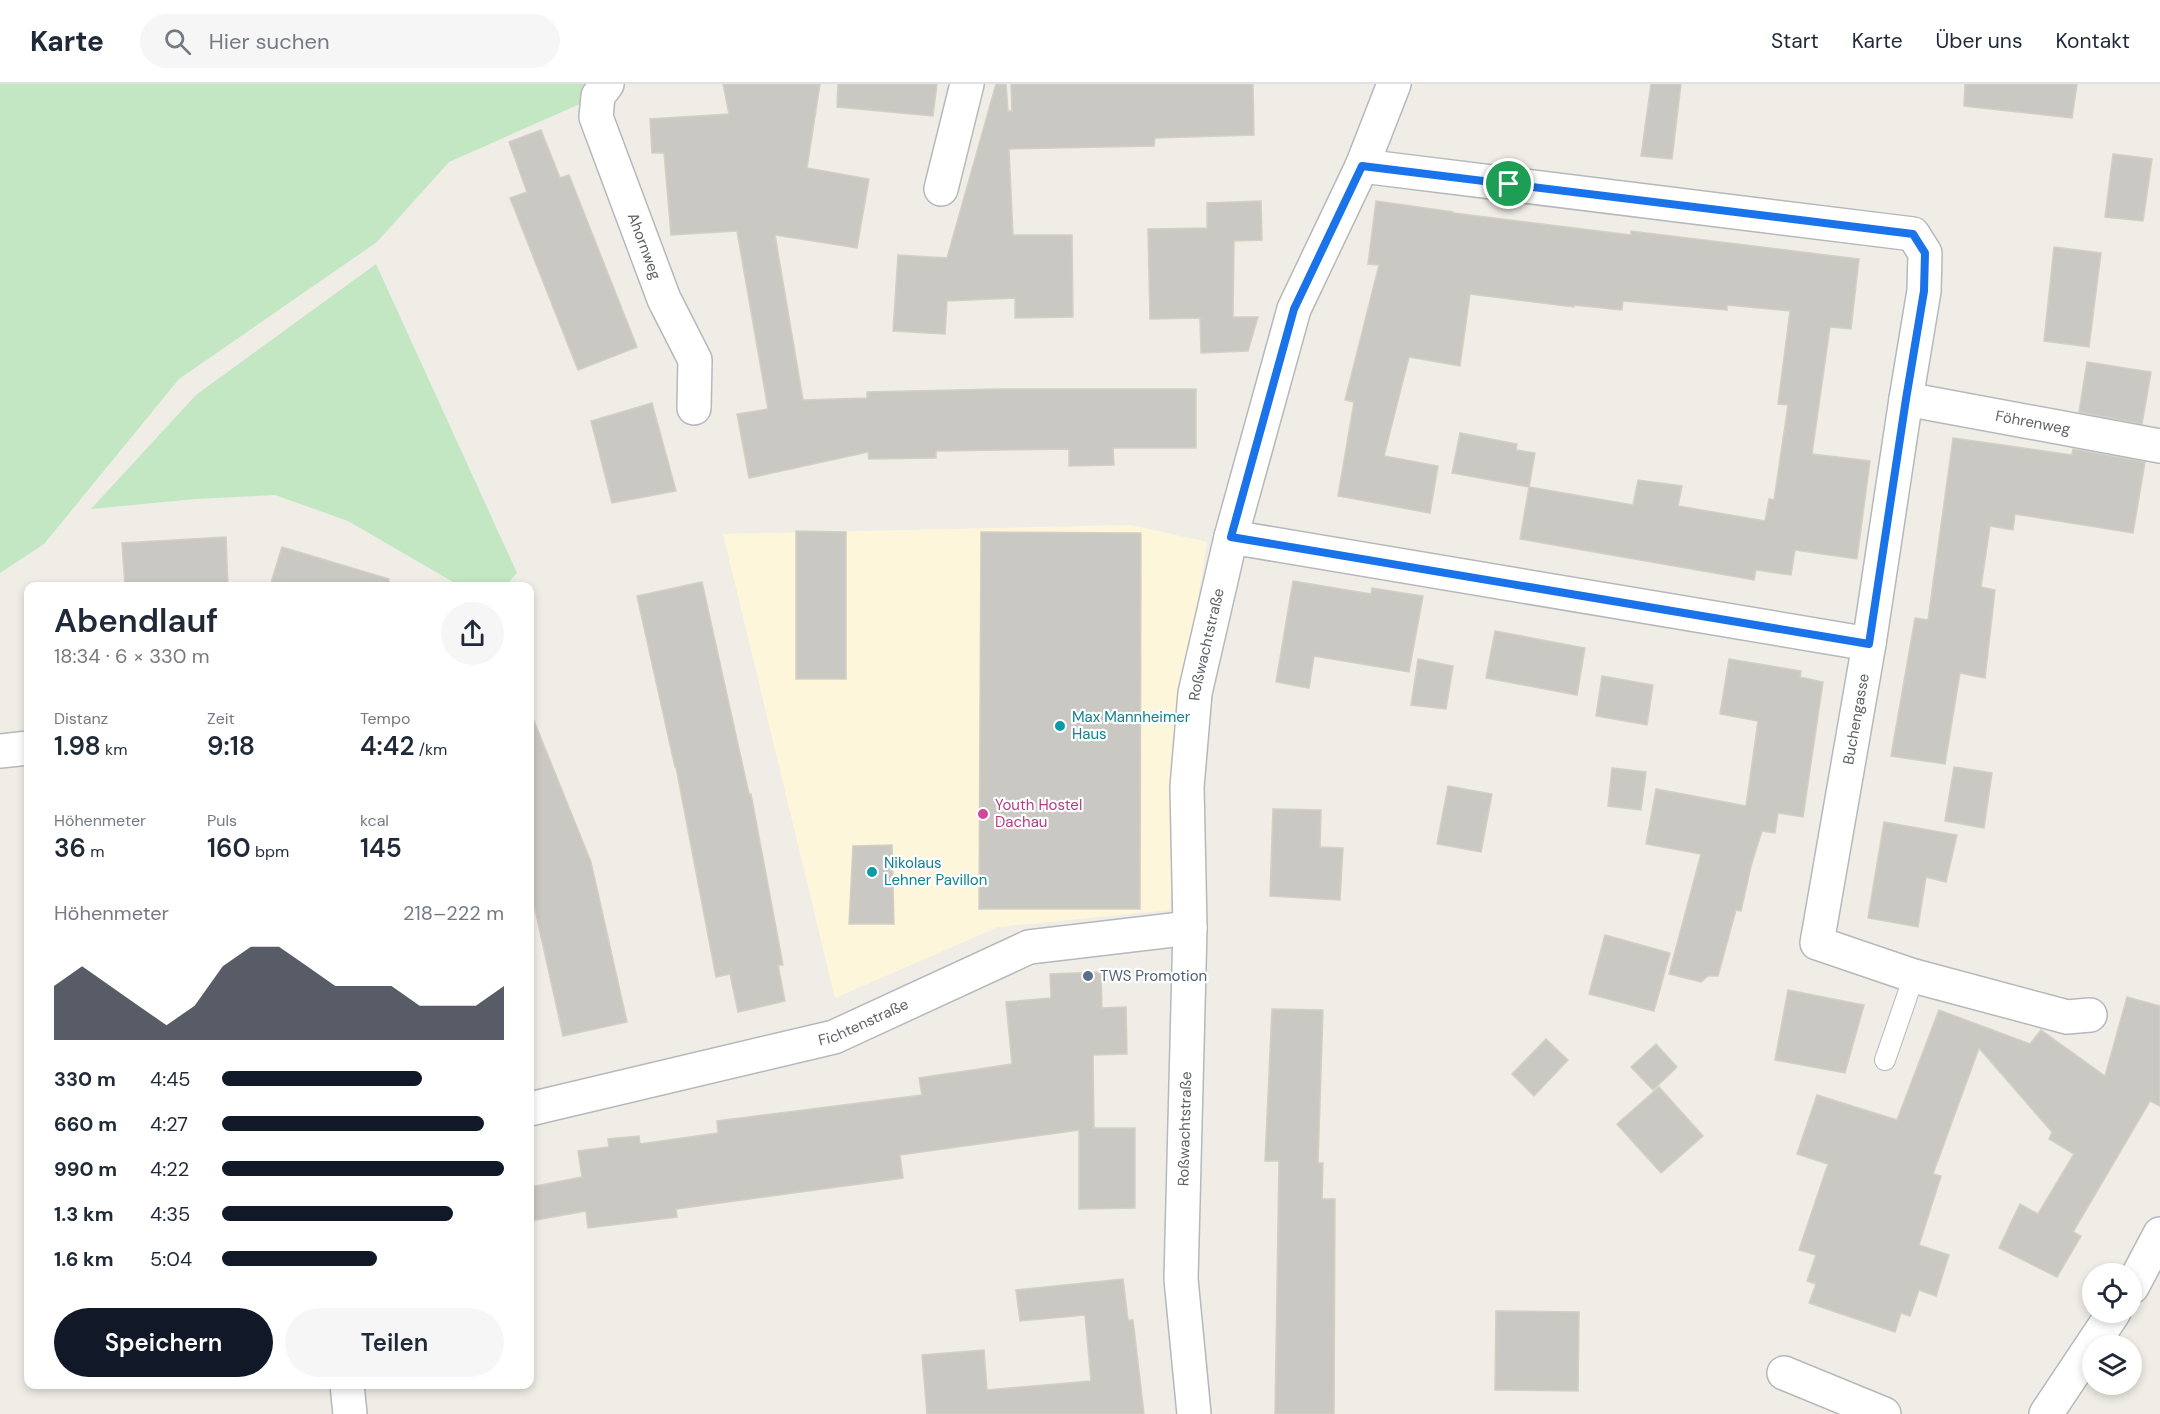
<!DOCTYPE html>
<html lang="de">
<meta charset="utf-8">
<style>
:root{--surface:#fff;--page:#f6f6f7;--text:#1f2937;--muted:#747a83;--line:#e0e1e3;--accent:#111827}
body{margin:0;font-family:"DM Sans",sans-serif;background:var(--page);color:var(--text);height:100vh;display:flex;flex-direction:column;font-size:22px;white-space:nowrap}
*{box-sizing:border-box;margin:0}
p{font-size:20px;color:var(--muted)}
.icon{flex:none;width:33px;height:33px;fill:none;stroke:currentColor;stroke-width:2;stroke-linecap:round;stroke-linejoin:round}
.map{position:relative;flex:1;overflow:hidden}
.drawer{position:absolute;left:24px;top:498px;width:510px;height:807px;display:flex;flex-direction:column;background:var(--surface);border-radius:12px;box-shadow:0 3px 9px #0003}
.drawer>*{flex:none}
.controls{position:absolute;left:2082px;top:1179px;display:grid;gap:12px}
.controls a{display:grid;place-items:center;width:60px;height:60px;border-radius:50%;background:var(--surface);box-shadow:0 3px 9px #0003;font-size:30px}
.pin{position:absolute;display:grid;place-items:center;width:51px;height:51px;color:#fff;margin:-26px;border:3px solid #fff;border-radius:50%;box-shadow:0 2px 6px #0007}
.round{display:grid;place-items:center;flex:none;width:63px;height:63px;border-radius:32px;background:var(--page)}
.head{display:flex;align-items:center;justify-content:space-between;height:102px;padding:0 30px}
h1{font-size:33px;font-weight:600;line-height:45px}
.stats{display:grid;grid-template-columns:repeat(3,1fr);gap:9px;height:102px;padding:6px 30px}
.stats div{display:grid;align-content:center}
.stats b{font-size:26px;font-weight:600}
.stats small{font-size:16px;font-weight:400}
.stats p{font-size:16px}
.chart{height:168px;padding:12px 30px}
.chart p{display:flex;justify-content:space-between}
.chart svg{width:100%;height:108px;margin-top:6px;fill:var(--accent);opacity:.7}
.cta{display:flex;gap:12px;margin-top:auto;padding:12px 30px}
.cta a{flex:1;height:69px;border-radius:36px;background:var(--accent);color:#fff;font-size:24px;font-weight:600;line-height:69px;text-align:center}
.cta a+a{background:var(--page);color:var(--text)}
ul{padding:0 30px;list-style:none;font-size:20px}
li{display:grid;grid-template-columns:96px 72px 1fr;align-items:center;height:45px}
li i{height:15px;border-radius:8px;background:var(--accent)}
header{display:flex;align-items:center;gap:36px;box-sizing:border-box;height:84px;padding:0 30px;background:var(--surface);border-bottom:2px solid var(--line)}
header strong{font-size:28px}
nav{display:flex;gap:33px;margin-inline-start:auto;font-size:21px}
.search{width:420px;height:54px;background:var(--page);display:flex;align-items:center;gap:15px;box-sizing:border-box;padding:0 21px;border-radius:33px;color:var(--muted);font-size:22px}
.map>svg:first-child{display:block}
.commercial{fill:#fef6db}
.green{fill:#c2e7c2}
.building{fill:#cac8c2;stroke:#d4cfc3;stroke-width:1.5}
.lines{fill:none;stroke-linecap:round;stroke-linejoin:round}
.service-casing{stroke:#b5b8bc;stroke-width:22}
.minor-casing{stroke:#b5b8bc;stroke-width:36}
.service{stroke:#fff;stroke-width:20}
.minor{stroke:#fff;stroke-width:33}
.route-casing{stroke:#fff;stroke-width:12}
.route{stroke:#1a73e8;stroke-width:8}
.culture-dot{fill:#0f9aa8;stroke:#fff;stroke-width:2}
.hotel-dot{fill:#d1479c;stroke:#fff;stroke-width:2}
.service-dot{fill:#5c6f8a;stroke:#fff;stroke-width:2}
.labels{text-anchor:middle;dominant-baseline:central;stroke-width:4.5;stroke-linejoin:round;paint-order:stroke}
.street-label{font-size:15px;fill:#5d6165;stroke:#fff}
.culture-label{font-size:15px;fill:#0d838f;stroke:#fff;text-anchor:start}
.hotel-label{font-size:15px;fill:#b23c85;stroke:#fff;text-anchor:start}
.service-label{font-size:15px;fill:#4e5e75;stroke:#fff;text-anchor:start}
</style>
<header>
<strong>Karte</strong>
<div class="search"><svg class="icon" aria-label="search" viewBox="0 0 24 24"><circle cx="10" cy="10" r="6"/><path d="M15 15l6 6"/></svg>Hier suchen</div>
<nav><a>Start</a><a>Karte</a><a>Über uns</a><a>Kontakt</a></nav>
</header>
<div class="map">
<svg width="2160" height="1330" viewBox="0 0 2160 1330">
<rect width="100%" height="100%" fill="#efede5"/>
<path class="commercial" d="M 1131,441 L 1207,458 L 1179,634 L 1170,826 L 998,843 L 835,914 L 723,450 Z"/>
<g class="green">
<path d="M 0,0 L 607,0 L 598,12 L 449,78 L 377,158 L 179,295 L 44,460 L 0,489 Z"/>
<path d="M 376,180 L 517,489 L 505,502 L 460,502 L 348,437 L 275,411 L 195,415 L 91,425 L 196,311 Z"/>
</g>
<g class="building">
<path d="M 723,0 L 820,0 L 807,84 L 869,95 L 857,164 L 775,151 L 803,316 L 867,314 L 867,308 L 999,305 L 1196,305 L 1196,364 L 1113,364 L 1114,381 L 1069,382 L 1069,365 L 936,367 L 936,374 L 869,375 L 868,368 L 749,394 L 737,330 L 768,325 L 737,147 L 671,151 L 664,69 L 652,69 L 650,35 L 729,30 Z"/>
<path d="M 838,0 L 937,0 L 933,32 L 837,23 Z"/>
<path d="M 996,0 L 1006,0 L 1008,27 L 1012,27 L 1011,0 L 1253,0 L 1254,51 L 1155,54 L 1154,62 L 1009,65 L 1013,151 L 1072,151 L 1073,233 L 1015,234 L 1015,214 L 947,217 L 945,250 L 893,247 L 898,171 L 947,174 Z"/>
<path d="M 1651,0 L 1681,0 L 1672,75 L 1641,72 Z"/>
<path d="M 1965,0 L 2077,0 L 2072,34 L 1964,22 Z"/>
<path d="M 541,46 L 560,94 L 569,91 L 637,263 L 578,286 L 510,114 L 527,108 L 509,58 Z"/>
<path d="M 2113,70 L 2152,75 L 2143,137 L 2105,133 Z"/>
<path d="M 1261,117 L 1262,156 L 1234,157 L 1233,233 L 1258,233 L 1248,267 L 1201,269 L 1200,234 L 1150,235 L 1148,145 L 1207,144 L 1207,119 Z"/>
<path d="M 1376,117 L 1453,128 L 1453,129 L 1631,151 L 1631,147 L 1859,175 L 1851,245 L 1830,243 L 1812,370 L 1870,377 L 1857,475 L 1795,466 L 1791,491 L 1756,486 L 1754,496 L 1520,455 L 1529,403 L 1452,389 L 1460,349 L 1517,360 L 1516,366 L 1535,369 L 1529,403 L 1633,421 L 1638,396 L 1682,402 L 1678,422 L 1765,437 L 1769,415 L 1774,416 L 1788,321 L 1778,320 L 1790,227 L 1727,221 L 1727,226 L 1623,217 L 1622,226 L 1574,221 L 1574,223 L 1470,210 L 1460,282 L 1409,273 L 1384,372 L 1438,382 L 1430,429 L 1338,412 L 1354,318 L 1345,316 L 1379,181 L 1368,180 Z"/>
<path d="M 2054,163 L 2101,169 L 2089,263 L 2044,257 Z"/>
<path d="M 2087,278 L 2151,288 L 2142,340 L 2079,328 Z"/>
<path d="M 652,319 L 676,407 L 612,419 L 591,337 Z"/>
<path d="M 1953,354 L 2072,371 L 2073,365 L 2145,378 L 2133,449 L 2015,430 L 2013,446 L 1990,442 L 1981,503 L 1995,506 L 1985,594 L 1960,589 L 1945,680 L 1891,672 L 1915,534 L 1928,536 Z"/>
<path d="M 796,447 L 846,448 L 846,595 L 796,595 Z"/>
<path d="M 981,448 L 1141,449 L 1140,825 L 979,825 Z"/>
<path d="M 226,453 L 228,502 L 125,502 L 122,459 Z"/>
<path d="M 282,463 L 389,495 L 388,502 L 270,502 Z"/>
<path d="M 1293,497 L 1371,510 L 1372,504 L 1423,512 L 1409,588 L 1314,572 L 1309,604 L 1276,598 Z"/>
<path d="M 702,498 L 749,710 L 751,710 L 783,881 L 778,881 L 785,917 L 738,928 L 730,890 L 716,893 L 676,683 L 675,683 L 637,512 Z"/>
<path d="M 1495,547 L 1585,564 L 1577,611 L 1486,594 Z"/>
<path d="M 1418,575 L 1453,582 L 1446,625 L 1411,621 Z"/>
<path d="M 1729,575 L 1801,587 L 1800,593 L 1823,598 L 1803,733 L 1778,729 L 1775,749 L 1762,747 L 1751,782 L 1741,827 L 1736,826 L 1718,892 L 1708,892 L 1701,898 L 1669,890 L 1701,770 L 1646,760 L 1656,705 L 1746,722 L 1758,637 L 1720,630 Z"/>
<path d="M 1602,592 L 1653,601 L 1647,641 L 1596,632 Z"/>
<path d="M 530,627 L 591,778 L 627,938 L 563,952 L 530,803 Z"/>
<path d="M 1954,683 L 1992,689 L 1984,744 L 1945,737 Z"/>
<path d="M 1612,684 L 1646,688 L 1641,726 L 1608,722 Z"/>
<path d="M 1448,702 L 1492,710 L 1481,768 L 1437,760 Z"/>
<path d="M 1273,725 L 1321,726 L 1320,763 L 1343,764 L 1340,816 L 1270,812 Z"/>
<path d="M 1884,738 L 1957,751 L 1946,798 L 1926,793 L 1918,843 L 1868,834 Z"/>
<path d="M 892,761 L 894,840 L 849,840 L 853,762 Z"/>
<path d="M 1605,851 L 1670,869 L 1654,927 L 1589,910 Z"/>
<path d="M 1101,888 L 1102,924 L 1126,923 L 1127,970 L 1093,971 L 1094,1044 L 1092,1044 L 1135,1044 L 1135,1124 L 1079,1125 L 1079,1046 L 900,1071 L 903,1094 L 676,1125 L 677,1133 L 588,1144 L 586,1127 L 530,1137 L 530,1103 L 582,1093 L 578,1067 L 609,1063 L 608,1055 L 639,1052 L 640,1060 L 718,1049 L 717,1037 L 922,1011 L 919,994 L 1012,980 L 1006,918 L 1051,914 L 1050,890 Z"/>
<path d="M 1788,906 L 1864,921 L 1845,989 L 1775,976 Z"/>
<path d="M 2127,913 L 2160,922 L 2160,1022 L 2150,1017 L 2073,1148 L 2081,1152 L 2057,1193 L 1999,1164 L 2020,1120 L 2038,1130 L 2074,1070 L 2049,1055 L 2052,1048 L 1979,964 L 1933,1090 L 1941,1092 L 1919,1161 L 1949,1171 L 1936,1212 L 1919,1206 L 1910,1232 L 1901,1229 L 1895,1248 L 1809,1219 L 1816,1200 L 1807,1197 L 1816,1171 L 1799,1166 L 1828,1080 L 1797,1070 L 1817,1011 L 1897,1036 L 1939,926 L 2030,960 L 2041,946 L 2105,992 Z"/>
<path d="M 1272,925 L 1323,926 L 1318,1079 L 1323,1079 L 1322,1115 L 1335,1115 L 1334,1330 L 1275,1330 L 1279,1077 L 1265,1077 Z"/>
<path d="M 1546,955 L 1568,976 L 1534,1012 L 1512,990 Z"/>
<path d="M 1656,960 L 1677,983 L 1653,1006 L 1631,983 Z"/>
<path d="M 1659,1003 L 1703,1052 L 1661,1089 L 1617,1040 Z"/>
<path d="M 1123,1195 L 1128,1236 L 1133,1236 L 1144,1330 L 927,1330 L 922,1271 L 984,1266 L 987,1306 L 1091,1297 L 1085,1231 L 1020,1237 L 1016,1206 Z"/>
<path d="M 1496,1227 L 1579,1228 L 1578,1307 L 1495,1306 Z"/>
</g>
<g class="lines">
<defs>
<path id="service" d="M 1885,976 L 1914,892"/>
<g id="minor">
<path id="s1" d="M 607,0 L 598,12 L 596,33 L 664,215 L 695,276 L 694,324"/>
<path d="M 1362,82 L 1913,150 L 1925,169 L 1924,207 L 1906,315 L 1869,560 L 1817,859 L 1914,892 L 2067,933 L 2090,931"/>
<path d="M 941,105 L 967,0"/>
<path id="s2" d="M 1906,315 L 2160,362"/>
<path d="M 1231,453 L 1869,560"/>
<path d="M 0,667 L 28,664"/>
<path id="s3" d="M 530,1025 L 834,953 L 1029,863 L 1190,844"/>
<path d="M 2132,1203 L 2160,1150"/>
<path d="M 1784,1289 L 1884,1330"/>
<path d="M 347,1300 L 350,1330"/>
<path id="s4" d="M 1194,1330 L 1181,1195 L 1190,844 L 1187,703 L 1195,609 L 1231,453 L 1294,225 L 1362,82 L 1394,0"/>
<path d="M 2046,1330 L 2114,1228"/>
</g>
</defs>
<use href="#service" class="service-casing"/>
<use href="#minor" class="minor-casing"/>
<use href="#service" class="service"/>
<use href="#minor" class="minor"/>
</g>
<g class="lines">
<defs>
<path id="route" d="M 1362,82 L 1913,150 L 1925,169 L 1924,207 L 1906,315 L 1869,560 L 1231,453 L 1294,225 Z"/>
</defs>
<use href="#route" class="route-casing"/>
<use href="#route" class="route"/>
</g>
<g class="culture-dot">
<circle cx="1060" cy="642" r="6"/>
<circle cx="872" cy="788" r="6"/>
</g>
<circle class="hotel-dot" cx="983" cy="730" r="6"/>
<circle class="service-dot" cx="1088" cy="892" r="6"/>
<g class="labels">
<g class="street-label">
<text stroke="none"><textPath href="#s1" startOffset="174">Ahornweg</textPath></text>
<text stroke="none"><textPath href="#s2" startOffset="129">Föhrenweg</textPath></text>
<text stroke="none"><textPath href="#s4" startOffset="772">Roßwachtstraße</textPath></text>
<text transform="translate(1856 635) rotate(-80)">Buchengasse</text>
<text stroke="none"><textPath href="#s3" startOffset="345">Fichtenstraße</textPath></text>
<text stroke="none"><textPath href="#s4" startOffset="286">Roßwachtstraße</textPath></text>
</g>
<g class="culture-label">
<text x="1072" y="633">Max Mannheimer<tspan x="1072" dy="17">Haus</tspan></text>
<text x="884" y="779">Nikolaus<tspan x="884" dy="17">Lehner Pavillon</tspan></text>
</g>
<g class="hotel-label">
<text x="995" y="721">Youth Hostel<tspan x="995" dy="17">Dachau</tspan></text>
</g>
<g class="service-label">
<text x="1100" y="892">TWS Promotion</text>
</g>
</g>
</svg>
<div class="controls">
<a><svg class="icon" aria-label="locate" viewBox="0 0 24 24"><circle cx="12" cy="12" r="6"/><path d="M12 2v4M12 18v4M2 12h4M18 12h4"/></svg></a>
<a><svg class="icon" aria-label="layers" viewBox="0 0 24 24"><path d="M12 4l9 5-9 5-9-5zM3 14l9 5 9-5"/></svg></a>
</div>
<div class="pin" style="left:1509px;top:100px;background:#1e9e55"><svg class="icon" aria-label="arrive" viewBox="0 0 24 24"><path d="M6 21V4h12l-3 4 3 4H6"/></svg></div>
<section class="drawer">
<div class="head"><div><h1>Abendlauf</h1><p>18:34 · 6 × 330 m</p></div><a class="round"><svg class="icon" aria-label="share" viewBox="0 0 24 24"><path d="M12 15V3M7 8l5-5 5 5M5 13v7h14v-7"/></svg></a></div>
<div class="stats">
<div><p>Distanz</p><b>1.98<small> km</small></b></div>
<div><p>Zeit</p><b>9:18</b></div>
<div><p>Tempo</p><b>4:42<small> /km</small></b></div>
</div>
<div class="stats">
<div><p>Höhenmeter</p><b>36<small> m</small></b></div>
<div><p>Puls</p><b>160<small> bpm</small></b></div>
<div><p>kcal</p><b>145</b></div>
</div>
<div class="chart"><p><span>Höhenmeter</span>218–222 m</p>
<svg viewBox="0 0 160 44" preserveAspectRatio="none"><path d="M0 44V22L10 14L20 22L30 30L40 38L50 30L60 14L70 6L80 6L90 14L100 22L110 22L120 22L130 30L140 30L150 30L160 22V44z"/></svg>
</div>
<ul>
<li><b>330 m</b>4:45<i style="width:71%"></i></li>
<li><b>660 m</b>4:27<i style="width:93%"></i></li>
<li><b>990 m</b>4:22<i style="width:100%"></i></li>
<li><b>1.3 km</b>4:35<i style="width:82%"></i></li>
<li><b>1.6 km</b>5:04<i style="width:55%"></i></li>
</ul>
<div class="cta"><a>Speichern</a><a>Teilen</a></div>
</section>
</div>
